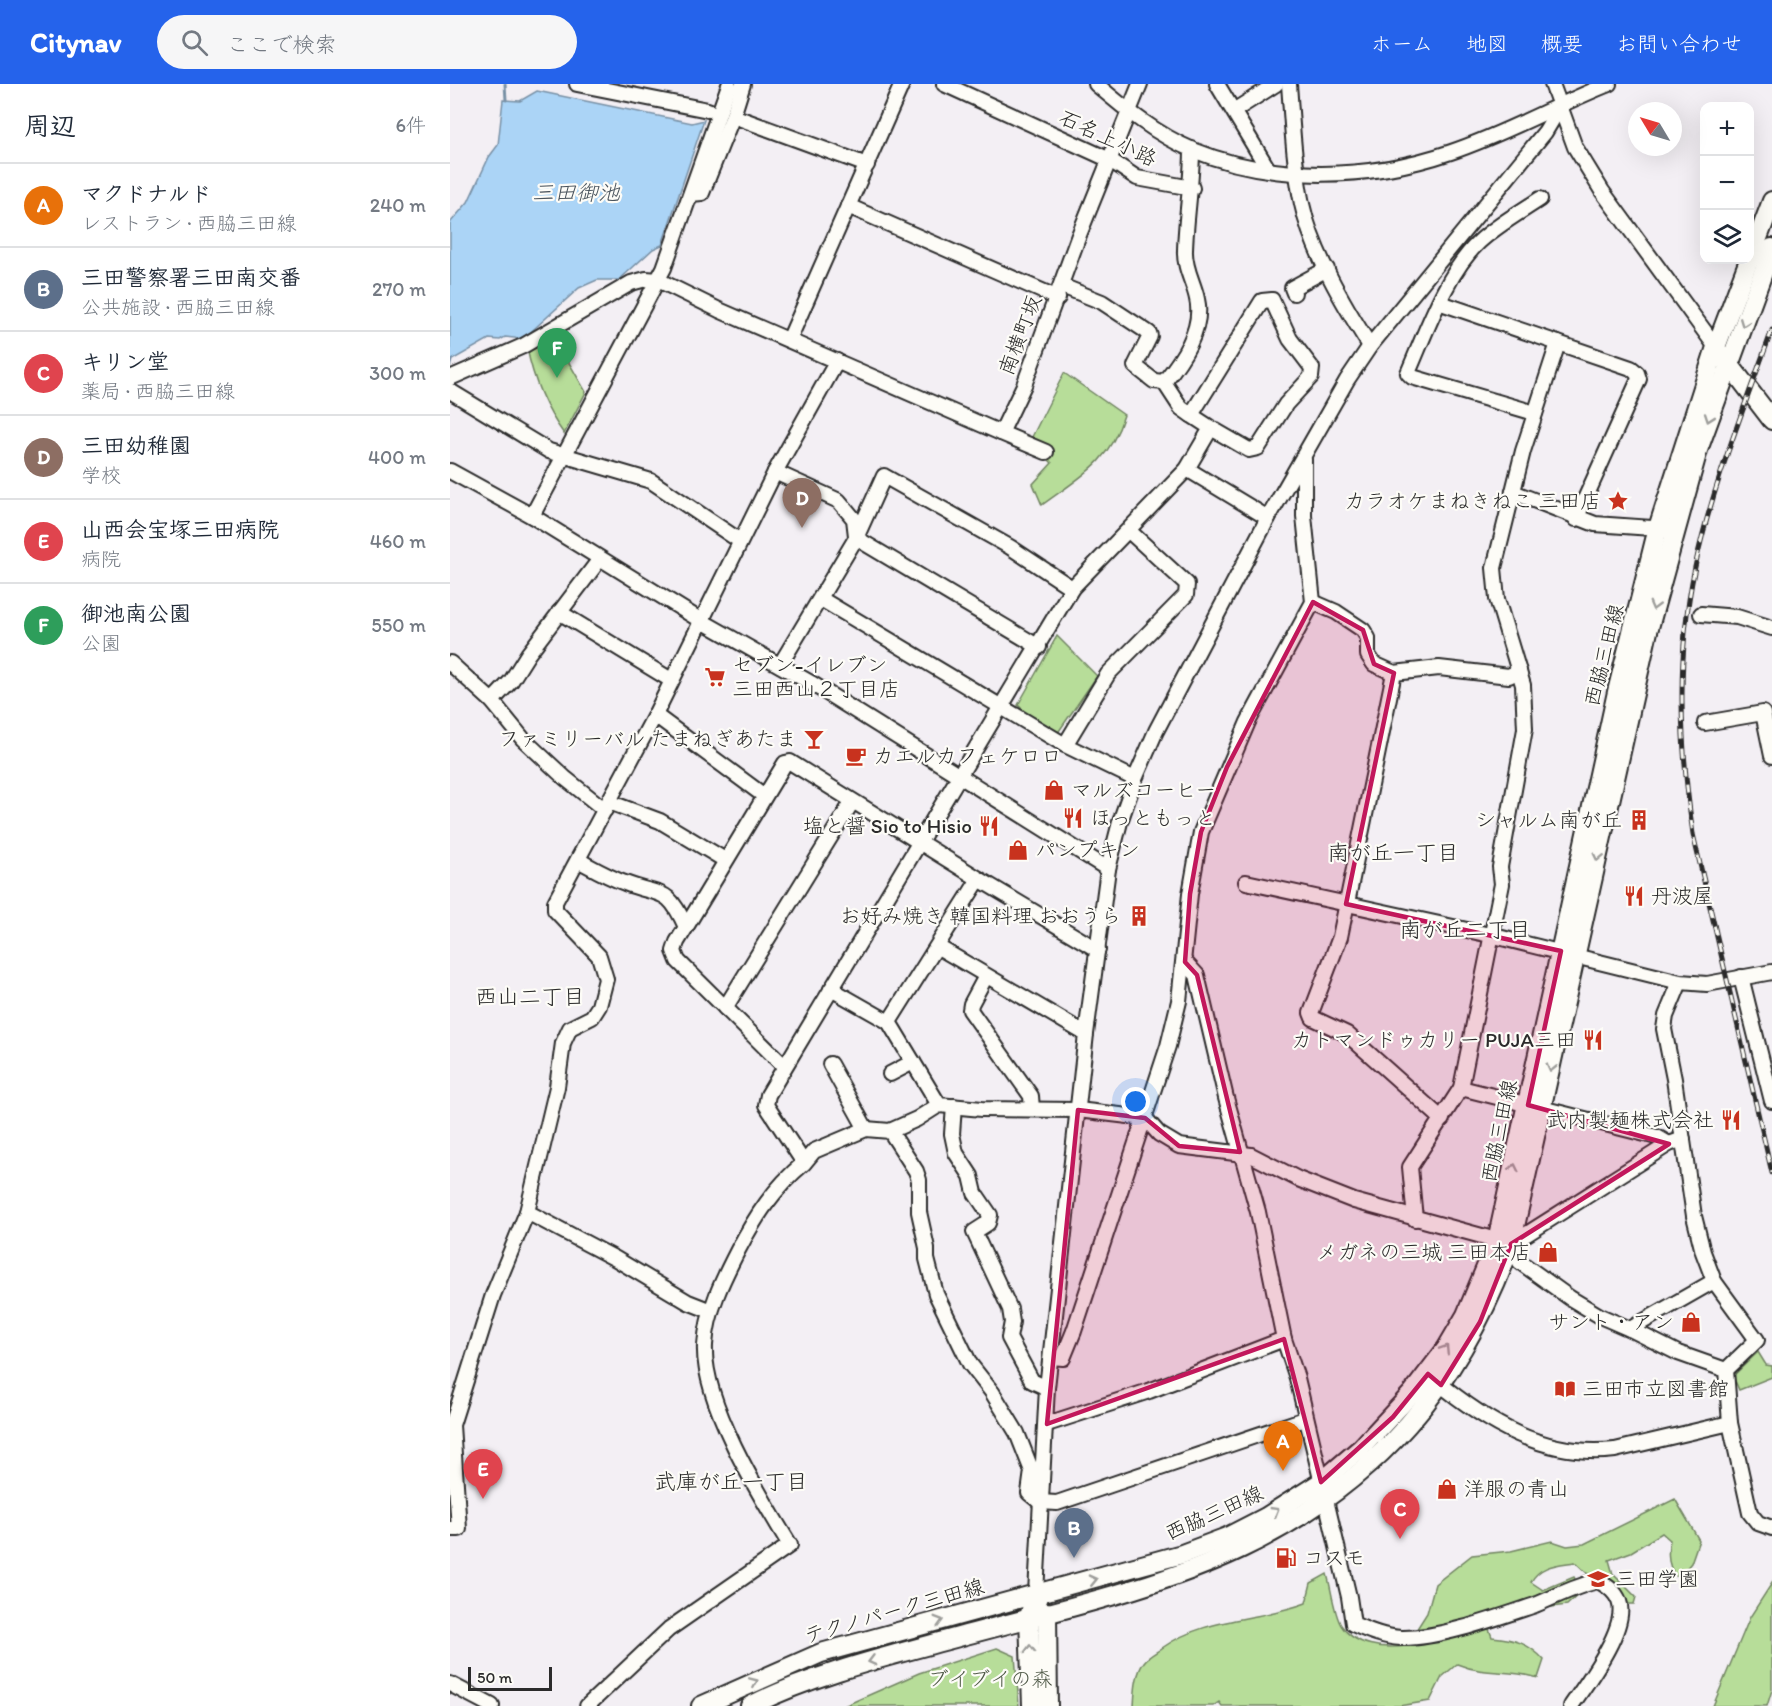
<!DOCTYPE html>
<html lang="ja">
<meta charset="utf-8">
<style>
body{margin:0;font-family:Itim,"Klee One",sans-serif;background:#f6f6f7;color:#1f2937}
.controls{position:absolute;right:18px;top:18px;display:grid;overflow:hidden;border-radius:12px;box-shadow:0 6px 24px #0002}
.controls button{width:54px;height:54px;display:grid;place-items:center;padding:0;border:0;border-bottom:2px solid #e0e1e3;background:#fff;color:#1f2937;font:30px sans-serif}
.compass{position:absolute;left:1178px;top:18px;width:54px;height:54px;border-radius:50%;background:#fff;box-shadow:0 6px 24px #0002;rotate:308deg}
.scale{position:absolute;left:18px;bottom:15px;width:84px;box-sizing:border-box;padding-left:6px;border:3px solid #2b2b2b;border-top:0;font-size:16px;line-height:21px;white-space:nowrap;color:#2b2b2b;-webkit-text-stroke:4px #fdfcf7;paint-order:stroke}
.you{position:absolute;left:686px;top:1018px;width:21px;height:21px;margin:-15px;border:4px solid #fff;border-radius:50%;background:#1a73e8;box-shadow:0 0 0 9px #1a73e833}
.badge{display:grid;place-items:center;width:39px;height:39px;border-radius:50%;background:#2563eb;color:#fff;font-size:20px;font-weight:700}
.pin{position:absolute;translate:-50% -50px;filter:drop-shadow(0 2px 3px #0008)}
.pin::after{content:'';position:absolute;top:32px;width:21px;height:18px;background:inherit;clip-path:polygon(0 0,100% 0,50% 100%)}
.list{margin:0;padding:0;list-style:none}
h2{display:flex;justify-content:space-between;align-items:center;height:78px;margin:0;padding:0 24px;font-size:26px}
h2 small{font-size:20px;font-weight:400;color:#747a83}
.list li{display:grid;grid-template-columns:39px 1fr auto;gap:18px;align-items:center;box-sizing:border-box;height:84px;padding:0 24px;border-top:2px solid #e0e1e3}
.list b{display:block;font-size:22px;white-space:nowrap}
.list p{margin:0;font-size:20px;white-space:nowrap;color:#747a83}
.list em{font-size:20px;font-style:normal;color:#747a83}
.icon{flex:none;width:33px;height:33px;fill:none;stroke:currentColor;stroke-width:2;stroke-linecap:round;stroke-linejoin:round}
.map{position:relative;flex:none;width:1322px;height:1622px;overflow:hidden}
header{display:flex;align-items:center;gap:36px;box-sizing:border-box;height:84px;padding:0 30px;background:#2563eb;color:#fff}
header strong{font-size:28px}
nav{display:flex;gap:33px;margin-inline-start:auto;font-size:21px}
.search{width:420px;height:54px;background:#f6f6f7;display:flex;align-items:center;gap:15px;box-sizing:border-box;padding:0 21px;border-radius:33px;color:#747a83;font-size:22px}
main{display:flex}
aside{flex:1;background:#fff}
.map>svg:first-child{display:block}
.green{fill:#b7dd99;stroke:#718462;stroke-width:1.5}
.water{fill:#abd4f6;stroke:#7890a5;stroke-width:1.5}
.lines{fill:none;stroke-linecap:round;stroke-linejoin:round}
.stream{stroke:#7890a5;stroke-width:3}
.minor-casing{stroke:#2b2b2b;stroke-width:18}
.major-casing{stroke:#2b2b2b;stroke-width:22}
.minor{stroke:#fdfcf7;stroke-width:14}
.major{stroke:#fdfcf7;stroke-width:18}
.rail-casing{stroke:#2b2b2b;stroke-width:5}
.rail{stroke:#fdfcf7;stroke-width:3;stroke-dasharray:9;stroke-linecap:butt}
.oneway{stroke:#9e9e9b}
.marked{fill:#c2185b;fill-opacity:0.2;stroke:#c2185b;stroke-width:4.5;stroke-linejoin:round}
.labels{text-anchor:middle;stroke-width:4.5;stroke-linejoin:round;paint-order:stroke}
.street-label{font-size:21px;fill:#2b2b2b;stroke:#fdfcf7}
.poi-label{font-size:21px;fill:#2b2b2b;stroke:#fdfcf7;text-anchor:start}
.park-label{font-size:21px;fill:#4e5846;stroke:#fdfcf7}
.water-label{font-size:22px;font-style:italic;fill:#4b555e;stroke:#fdfcf7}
.neighbourhood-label{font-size:22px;fill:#2b2b2b;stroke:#fdfcf7}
</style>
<header>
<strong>Citynav</strong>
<div class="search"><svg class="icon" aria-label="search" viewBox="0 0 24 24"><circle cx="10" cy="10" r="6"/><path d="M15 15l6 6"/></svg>ここで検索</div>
<nav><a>ホーム</a><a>地図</a><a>概要</a><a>お問い合わせ</a></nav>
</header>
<main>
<aside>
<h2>周辺<small>6件</small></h2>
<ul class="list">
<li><span class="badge" style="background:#e8710a">A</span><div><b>マクドナルド</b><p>レストラン · 西脇三田線</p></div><em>240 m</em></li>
<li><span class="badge" style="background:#5c6f8a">B</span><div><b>三田警察署三田南交番</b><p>公共施設 · 西脇三田線</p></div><em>270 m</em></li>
<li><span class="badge" style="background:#e0444e">C</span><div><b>キリン堂</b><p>薬局 · 西脇三田線</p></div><em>300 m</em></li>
<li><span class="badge" style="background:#8d6e63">D</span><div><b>三田幼稚園</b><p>学校</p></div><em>400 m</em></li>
<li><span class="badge" style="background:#e0444e">E</span><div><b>山西会宝塚三田病院</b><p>病院</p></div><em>460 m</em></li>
<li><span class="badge" style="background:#2e9e5b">F</span><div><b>御池南公園</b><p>公園</p></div><em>550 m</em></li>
</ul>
</aside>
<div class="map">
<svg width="1322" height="1622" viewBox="0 0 1322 1622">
<rect width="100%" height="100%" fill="#f3eff4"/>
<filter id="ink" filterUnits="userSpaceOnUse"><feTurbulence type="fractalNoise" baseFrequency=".0167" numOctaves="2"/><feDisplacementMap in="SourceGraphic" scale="12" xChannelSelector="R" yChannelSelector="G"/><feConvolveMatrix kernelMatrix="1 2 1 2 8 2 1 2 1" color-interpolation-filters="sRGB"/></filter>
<g filter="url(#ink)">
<!-- green -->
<g class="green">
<path d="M103 251 136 308 114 350C95 324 83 294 77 264Z"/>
<path d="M614 289 674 331C659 380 631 392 592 421L583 400 602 379 580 357Z"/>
<polygon points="607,552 647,592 607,650 571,630 573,626 568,621"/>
<polygon points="1308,1268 1316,1281 1322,1282 1322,1293 1289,1306 1283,1292"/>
<path d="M1225 1415 1249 1456 1241 1479 1228 1494C1217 1484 1217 1470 1220 1456L1212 1449 1181 1468 1159 1476 1163 1490 1186 1513 1184 1520H1177L1172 1510 1148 1491H1139L1125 1478C1107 1481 1090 1481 1081 1498L1093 1506 1124 1493 1131 1508 1117 1521 1086 1525 1039 1545 1042 1553C1064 1555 1079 1559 1094 1576L1088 1594C1060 1585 1036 1592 1007 1580L992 1593 980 1617 949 1622H772L769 1618 763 1622H684C685 1607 685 1591 694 1578 698 1572 707 1568 712 1564 755 1533 808 1537 856 1519L861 1499 877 1490C881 1503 884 1530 891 1541 904 1562 934 1565 956 1562L977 1529 985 1500 1022 1471 1061 1467 1102 1457 1117 1462 1134 1460Z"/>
<polygon points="1322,1499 1322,1606 1317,1622 1263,1622 1300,1533"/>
<polygon points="547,1564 565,1572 569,1622 394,1622 469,1589"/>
</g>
<!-- water -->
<polygon class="water" points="87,7 242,39 254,36 212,161 203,165 169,196 147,196 129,204 73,255 55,253 50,256 39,255 2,276 0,283 0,139 18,118 39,73 48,61 53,16 70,17"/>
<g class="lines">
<!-- stream -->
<polyline class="stream" points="55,0 56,16"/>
<!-- minor casing -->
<g class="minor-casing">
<g id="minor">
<polyline points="127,0 258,26"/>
<polyline points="494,0 660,76 687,94 742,104"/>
<path d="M646 0C675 25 707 51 743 66 824 99 919 96 1001 68 1055 50 1106 21 1159 0"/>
<polyline points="767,0 818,85"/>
<path d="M839 0C842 40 844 81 852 120 862 167 894 221 920 262"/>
<polyline points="1102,0 1125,63 1152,107 1266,263"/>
<polyline points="785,26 826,0"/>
<polyline points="283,32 417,81"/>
<polyline points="241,110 252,109 283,32 293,0"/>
<polyline points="398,122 608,214"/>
<polyline points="612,202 652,218 699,249 700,252 685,282 704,297 714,298"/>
<polyline points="844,209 842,204 877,185"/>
<polyline points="991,219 1181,284 1187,289 1189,295 1126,435"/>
<polyline points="339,256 452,0"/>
<polyline points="0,294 73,262 181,199 196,195 208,196 269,226 551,349 574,301 629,151 690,0"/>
<polyline points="0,307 99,367 201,397 290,457"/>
<path d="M1085 329 962 293 958 289C976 248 996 189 1029 158 1047 141 1069 129 1090 115"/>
<path d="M741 331 731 324 714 298C731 277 754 245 747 215 744 199 734 184 735 166 736 132 742 99 742 65"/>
<polyline points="551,349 596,368"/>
<polyline points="737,385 818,434"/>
<polyline points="0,387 82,432 250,536 361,599 658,785"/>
<polyline points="325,388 389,417 404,435 406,452"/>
<polyline points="1063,408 1145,440 1216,445"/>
<polyline points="82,432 214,184 279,1"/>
<polyline points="406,454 589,563"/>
<polyline points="371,515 615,661 685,695"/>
<polyline points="863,518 886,528 913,546 918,554 918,571 924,580 944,589 989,584 1059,592 1069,587"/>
<polyline points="109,528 221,596"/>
<polyline points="1251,530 1287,533 1322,544"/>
<polyline points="0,579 42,617 73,655 115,694 155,726"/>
<polyline points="330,581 406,454 434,392 560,463 622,504"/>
<polyline points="944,589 890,853 861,929 863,934 897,950 992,1035"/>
<polyline points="42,617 61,597 78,570 150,475"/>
<polyline points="205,631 313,711"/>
<polyline points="1255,639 1313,629 1322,672"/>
<polyline points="615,661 658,590 736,511 737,500 679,447"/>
<polyline points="159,718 210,737 275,776"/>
<path d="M128 776C143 784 158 793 175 799 211 813 217 801 236 843"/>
<polyline points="796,798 1040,851 1230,898 1257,900 1322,888"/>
<polyline points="488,863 636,950"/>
<polyline points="648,866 529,795 439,938 489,1021 532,1025 628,1026 695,1034 709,1050 729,1062 801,1071 848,1095 904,1117 1061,1160 1219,1060 1233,1055"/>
<path d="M735 878 747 891 776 1014 808 1128 834 1255 847 1294 899 1513 903 1540C919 1547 934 1553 951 1554 988 1555 1049 1533 1085 1521 1106 1513 1126 1501 1149 1497 1158 1503 1165 1507 1169 1517 1179 1543 1136 1600 1121 1622"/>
<polyline points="536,892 521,920 520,926 581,1012 582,1025"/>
<polyline points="1291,893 1322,1017"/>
<polyline points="1230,898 1216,932 1214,945 1224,995 1244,1132 1253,1168 1264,1197 1307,1256 1276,1286 1280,1339 1300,1429 1308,1439 1322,1444"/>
<polyline points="381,905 439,938"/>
<polyline points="275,924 402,718"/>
<polyline points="380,980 416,1045"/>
<polyline points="334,982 228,877 224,867 227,858 335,679 340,678 529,795"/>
<polyline points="440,990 463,978"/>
<polyline points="1011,1004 1207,1053 1219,1060"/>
<polyline points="504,1022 502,1050 506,1069 521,1092 525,1109 540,1131 538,1139 524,1148 560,1225 562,1238 559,1254 582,1297 597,1304"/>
<polyline points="440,1047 466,1087 469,1096 469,1128 477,1164 477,1175 486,1210 520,1280 542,1308 567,1349 582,1387 579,1409 590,1418 607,1419 855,1335"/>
<polyline points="354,1079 364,1067 416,1045 440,1047 467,1035 489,1021"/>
<polyline points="77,1128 166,1175 238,1218 261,1227"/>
<polyline points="965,1135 960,1083 1011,1004 1052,800 1050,783 1075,645 1073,601 1047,515 1044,484 1073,367 1108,259"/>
<polyline points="1061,1160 1070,1178 1120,1214 1150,1232 1180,1245 1264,1197"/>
<polyline points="1180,1245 1228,1269 1276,1286"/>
<polyline points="601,1273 613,1274 624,1247 718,962 729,917 740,810 751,748 798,638 863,518 854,432 854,375"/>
<path d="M984 1295C1037 1339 1094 1374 1165 1366L1280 1339"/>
<polyline points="597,1340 699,1307 834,1255"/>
<polyline points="0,1445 9,1445 2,1341 43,1211 77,1128 107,1003 113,959 120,944 142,933 149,922 156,895 149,872 105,826 105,818 205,631 325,388 387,277"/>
<polyline points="590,1516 586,1509 597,1304 636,950 658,785 670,738 685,695 706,647 818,434 897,296 920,262 1095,48 1110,23"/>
<polyline points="0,1600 42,1622"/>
<path d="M137 1622 219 1545 340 1461C310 1412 252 1318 255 1261 257 1227 273 1195 288 1166 306 1132 324 1104 354 1079L316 1021 318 1011 622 504 737 385 761 344 741 331 812 217 822 216 840 255 862 284 861 293 836 320 808 364 799 366 761 344"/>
</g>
</g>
<!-- major casing -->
<g class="major-casing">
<g id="major">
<polyline points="1300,175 1322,117"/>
<polyline points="1272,271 1322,336"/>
<polyline points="597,1528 598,1622"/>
<polyline points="251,1622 371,1569 732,1470 777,1453 816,1433 871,1398 911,1364 963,1308 996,1265 1016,1231 1047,1157 1167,608 1208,444 1266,263 1299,176"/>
<path d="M300 1622C364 1590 435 1573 505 1554 599 1528 704 1506 792 1464 927 1399 1011 1300 1061 1160L1198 547 1248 366 1322 164"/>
<polyline points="582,1622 579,1533 582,1522"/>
</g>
</g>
<!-- minor -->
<use href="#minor" class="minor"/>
<!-- major -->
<use href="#major" class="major"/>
<!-- rail casing -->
<g class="rail-casing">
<path id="rail" d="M1322 246C1294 324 1262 403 1245 483 1226 572 1230 661 1243 750L1322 1089"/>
</g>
<!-- rail -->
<use href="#rail" class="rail"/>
</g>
<!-- one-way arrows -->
<defs><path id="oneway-chevron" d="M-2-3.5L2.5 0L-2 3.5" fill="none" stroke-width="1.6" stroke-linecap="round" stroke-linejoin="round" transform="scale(1.5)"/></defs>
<g class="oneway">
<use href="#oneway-chevron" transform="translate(1294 239) rotate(111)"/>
<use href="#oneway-chevron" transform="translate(1259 334) rotate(109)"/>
<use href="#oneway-chevron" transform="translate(1204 522) rotate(105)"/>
<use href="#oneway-chevron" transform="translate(1148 773) rotate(102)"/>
<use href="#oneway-chevron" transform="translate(1101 984) rotate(103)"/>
<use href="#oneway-chevron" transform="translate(1064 1084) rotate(-78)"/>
<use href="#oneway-chevron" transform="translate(995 1265) rotate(-57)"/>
<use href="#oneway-chevron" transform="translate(825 1427) rotate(-31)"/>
<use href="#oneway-chevron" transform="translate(643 1496) rotate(-13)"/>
<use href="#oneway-chevron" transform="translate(489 1537) rotate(-16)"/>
<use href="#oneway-chevron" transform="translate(580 1565) rotate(-91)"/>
<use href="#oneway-chevron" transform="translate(422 1577) rotate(165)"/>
<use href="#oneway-chevron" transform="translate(304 1598) rotate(-23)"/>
</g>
</g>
<!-- marked area -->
<path class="marked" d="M863 518 913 546 924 580 944 589 896 820 1111 867 1078 1021 1219 1060 1061 1160 1030 1238 991 1301 978 1290 943 1333 871 1398 834 1255 597 1340 628 1026 695 1034 729 1062 790 1068 747 891 735 878 740 810 751 748 777 683Z"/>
<!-- icons -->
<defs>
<g id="sight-bare" transform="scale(1.62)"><path d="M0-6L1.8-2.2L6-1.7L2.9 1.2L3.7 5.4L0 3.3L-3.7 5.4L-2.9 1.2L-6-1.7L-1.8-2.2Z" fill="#c8321e" stroke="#fdfcf7" stroke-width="2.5" paint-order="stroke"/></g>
<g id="supermarket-bare" transform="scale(1.62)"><path d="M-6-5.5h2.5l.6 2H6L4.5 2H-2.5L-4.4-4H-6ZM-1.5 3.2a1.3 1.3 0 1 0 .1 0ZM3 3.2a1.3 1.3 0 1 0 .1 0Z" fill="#c8321e" stroke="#fdfcf7" stroke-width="2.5" paint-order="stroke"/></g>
<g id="bar-bare" transform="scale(1.62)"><path d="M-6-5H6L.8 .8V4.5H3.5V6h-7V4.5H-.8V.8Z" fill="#c8321e" stroke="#fdfcf7" stroke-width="2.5" paint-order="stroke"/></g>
<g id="cafe-bare" transform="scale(1.62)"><path d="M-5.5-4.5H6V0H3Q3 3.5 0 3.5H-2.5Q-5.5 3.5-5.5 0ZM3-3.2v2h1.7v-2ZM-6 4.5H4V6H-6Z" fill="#c8321e" stroke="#fdfcf7" stroke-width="2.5" paint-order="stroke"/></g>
<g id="shop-bare" transform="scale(1.62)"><path d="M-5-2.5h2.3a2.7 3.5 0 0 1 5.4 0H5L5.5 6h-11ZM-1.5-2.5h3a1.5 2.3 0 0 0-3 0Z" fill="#c8321e" stroke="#fdfcf7" stroke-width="2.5" paint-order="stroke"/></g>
<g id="restaurant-bare" transform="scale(1.62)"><path d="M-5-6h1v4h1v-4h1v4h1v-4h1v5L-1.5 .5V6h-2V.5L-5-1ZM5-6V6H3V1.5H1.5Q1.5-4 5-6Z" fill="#c8321e" stroke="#fdfcf7" stroke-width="2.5" paint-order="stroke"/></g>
<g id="building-bare" transform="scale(1.62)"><path d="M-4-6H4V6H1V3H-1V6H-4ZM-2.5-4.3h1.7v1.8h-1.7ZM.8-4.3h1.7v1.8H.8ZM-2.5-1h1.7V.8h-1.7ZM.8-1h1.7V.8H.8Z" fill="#c8321e" stroke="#fdfcf7" stroke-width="2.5" paint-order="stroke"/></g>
<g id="library-bare" transform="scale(1.62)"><path d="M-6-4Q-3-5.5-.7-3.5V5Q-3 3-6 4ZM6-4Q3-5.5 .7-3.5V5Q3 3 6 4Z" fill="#c8321e" stroke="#fdfcf7" stroke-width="2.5" paint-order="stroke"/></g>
<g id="fuel-bare" transform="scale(1.62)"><path d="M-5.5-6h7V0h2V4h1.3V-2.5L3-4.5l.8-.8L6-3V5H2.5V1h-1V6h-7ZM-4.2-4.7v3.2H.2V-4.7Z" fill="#c8321e" stroke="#fdfcf7" stroke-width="2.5" paint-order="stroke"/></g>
<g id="school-bare" transform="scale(1.62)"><path d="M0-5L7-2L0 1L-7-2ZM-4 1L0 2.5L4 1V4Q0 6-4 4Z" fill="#c8321e" stroke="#fdfcf7" stroke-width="2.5" paint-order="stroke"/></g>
</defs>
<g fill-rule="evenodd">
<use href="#sight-bare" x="1168" y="417"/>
<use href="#supermarket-bare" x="265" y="593"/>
<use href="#bar-bare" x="364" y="655"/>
<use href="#cafe-bare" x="406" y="672"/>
<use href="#shop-bare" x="604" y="706"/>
<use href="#restaurant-bare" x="623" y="734"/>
<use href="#building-bare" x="1189" y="736"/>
<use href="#restaurant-bare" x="539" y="742"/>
<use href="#shop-bare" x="568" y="766"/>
<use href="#restaurant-bare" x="1184" y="812"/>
<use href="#building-bare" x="689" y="832"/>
<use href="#restaurant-bare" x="1143" y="956"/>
<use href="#restaurant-bare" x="1281" y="1036"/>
<use href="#shop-bare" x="1098" y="1168"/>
<use href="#shop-bare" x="1241" y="1238"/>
<use href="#library-bare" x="1115" y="1305"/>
<use href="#shop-bare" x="997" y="1405"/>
<use href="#fuel-bare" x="836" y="1474"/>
<use href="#school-bare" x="1148" y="1495"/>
</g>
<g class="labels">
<!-- street labels -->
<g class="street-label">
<text transform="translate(658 54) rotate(25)" y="7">石名上小路</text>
<text transform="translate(570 251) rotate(-69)" y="7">南横町坂</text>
<text transform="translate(1154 571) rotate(-76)" y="7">西脇三田線</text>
<text transform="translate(1049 1047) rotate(-78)" y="7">西脇三田線</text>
<text transform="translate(764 1429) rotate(-24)" y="7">西脇三田線</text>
<text transform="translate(444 1527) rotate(-16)" y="7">テクノパーク三田線</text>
</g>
<!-- poi labels -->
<g class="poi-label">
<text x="1151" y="424" text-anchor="end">カラオケまねきねこ 三田店</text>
<text x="282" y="588">セブン-イレブン<tspan x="282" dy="24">三田西山２丁目店</tspan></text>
<text x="347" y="662" text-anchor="end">ファミリーバル たまねぎあたま</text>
<text x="423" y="679">カエルカフェケロロ</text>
<text x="621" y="713">マルズコーヒー</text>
<text x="640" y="741">ほっともっと</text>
<text x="1172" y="743" text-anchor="end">シャルム南が丘</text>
<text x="522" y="749" text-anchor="end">塩と醤 Sio to Hisio</text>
<text x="585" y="773">パンプキン</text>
<text x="1201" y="819">丹波屋</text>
<text x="672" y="839" text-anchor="end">お好み焼き 韓国料理 おおうら</text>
<text x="1126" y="963" text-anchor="end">カトマンドゥカリー PUJA三田</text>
<text x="1264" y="1043" text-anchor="end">武内製麺株式会社</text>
<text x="1081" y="1175" text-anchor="end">メガネの三城 三田本店</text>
<text x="1224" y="1245" text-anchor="end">サント・アン</text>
<text x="1132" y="1312">三田市立図書館</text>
<text x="1014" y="1412">洋服の青山</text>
<text x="853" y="1481">コスモ</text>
<text x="1165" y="1502">三田学園</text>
</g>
<!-- park labels -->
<g class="park-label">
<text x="540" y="1602">ブイブイの森</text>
</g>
<!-- water labels -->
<g class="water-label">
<text x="126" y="116">三田御池</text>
</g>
<!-- neighbourhood labels -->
<g class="neighbourhood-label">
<text x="943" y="776">南が丘一丁目</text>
<text x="1015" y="853">南が丘二丁目</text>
<text x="80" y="920">西山二丁目</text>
<text x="281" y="1405">武庫が丘一丁目</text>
</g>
</g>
</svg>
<div class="controls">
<button>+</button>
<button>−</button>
<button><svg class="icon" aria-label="layers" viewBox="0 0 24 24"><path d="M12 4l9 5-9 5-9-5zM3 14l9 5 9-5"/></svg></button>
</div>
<svg class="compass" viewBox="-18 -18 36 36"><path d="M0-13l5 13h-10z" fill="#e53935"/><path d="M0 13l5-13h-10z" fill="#747a83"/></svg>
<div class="scale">50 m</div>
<div class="you"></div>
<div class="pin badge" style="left:833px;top:1387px;background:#e8710a">A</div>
<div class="pin badge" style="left:624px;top:1474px;background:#5c6f8a">B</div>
<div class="pin badge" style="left:950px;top:1455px;background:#e0444e">C</div>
<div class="pin badge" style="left:352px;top:444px;background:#8d6e63">D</div>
<div class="pin badge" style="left:33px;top:1415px;background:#e0444e">E</div>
<div class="pin badge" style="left:107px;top:294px;background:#2e9e5b">F</div>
</div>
</main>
